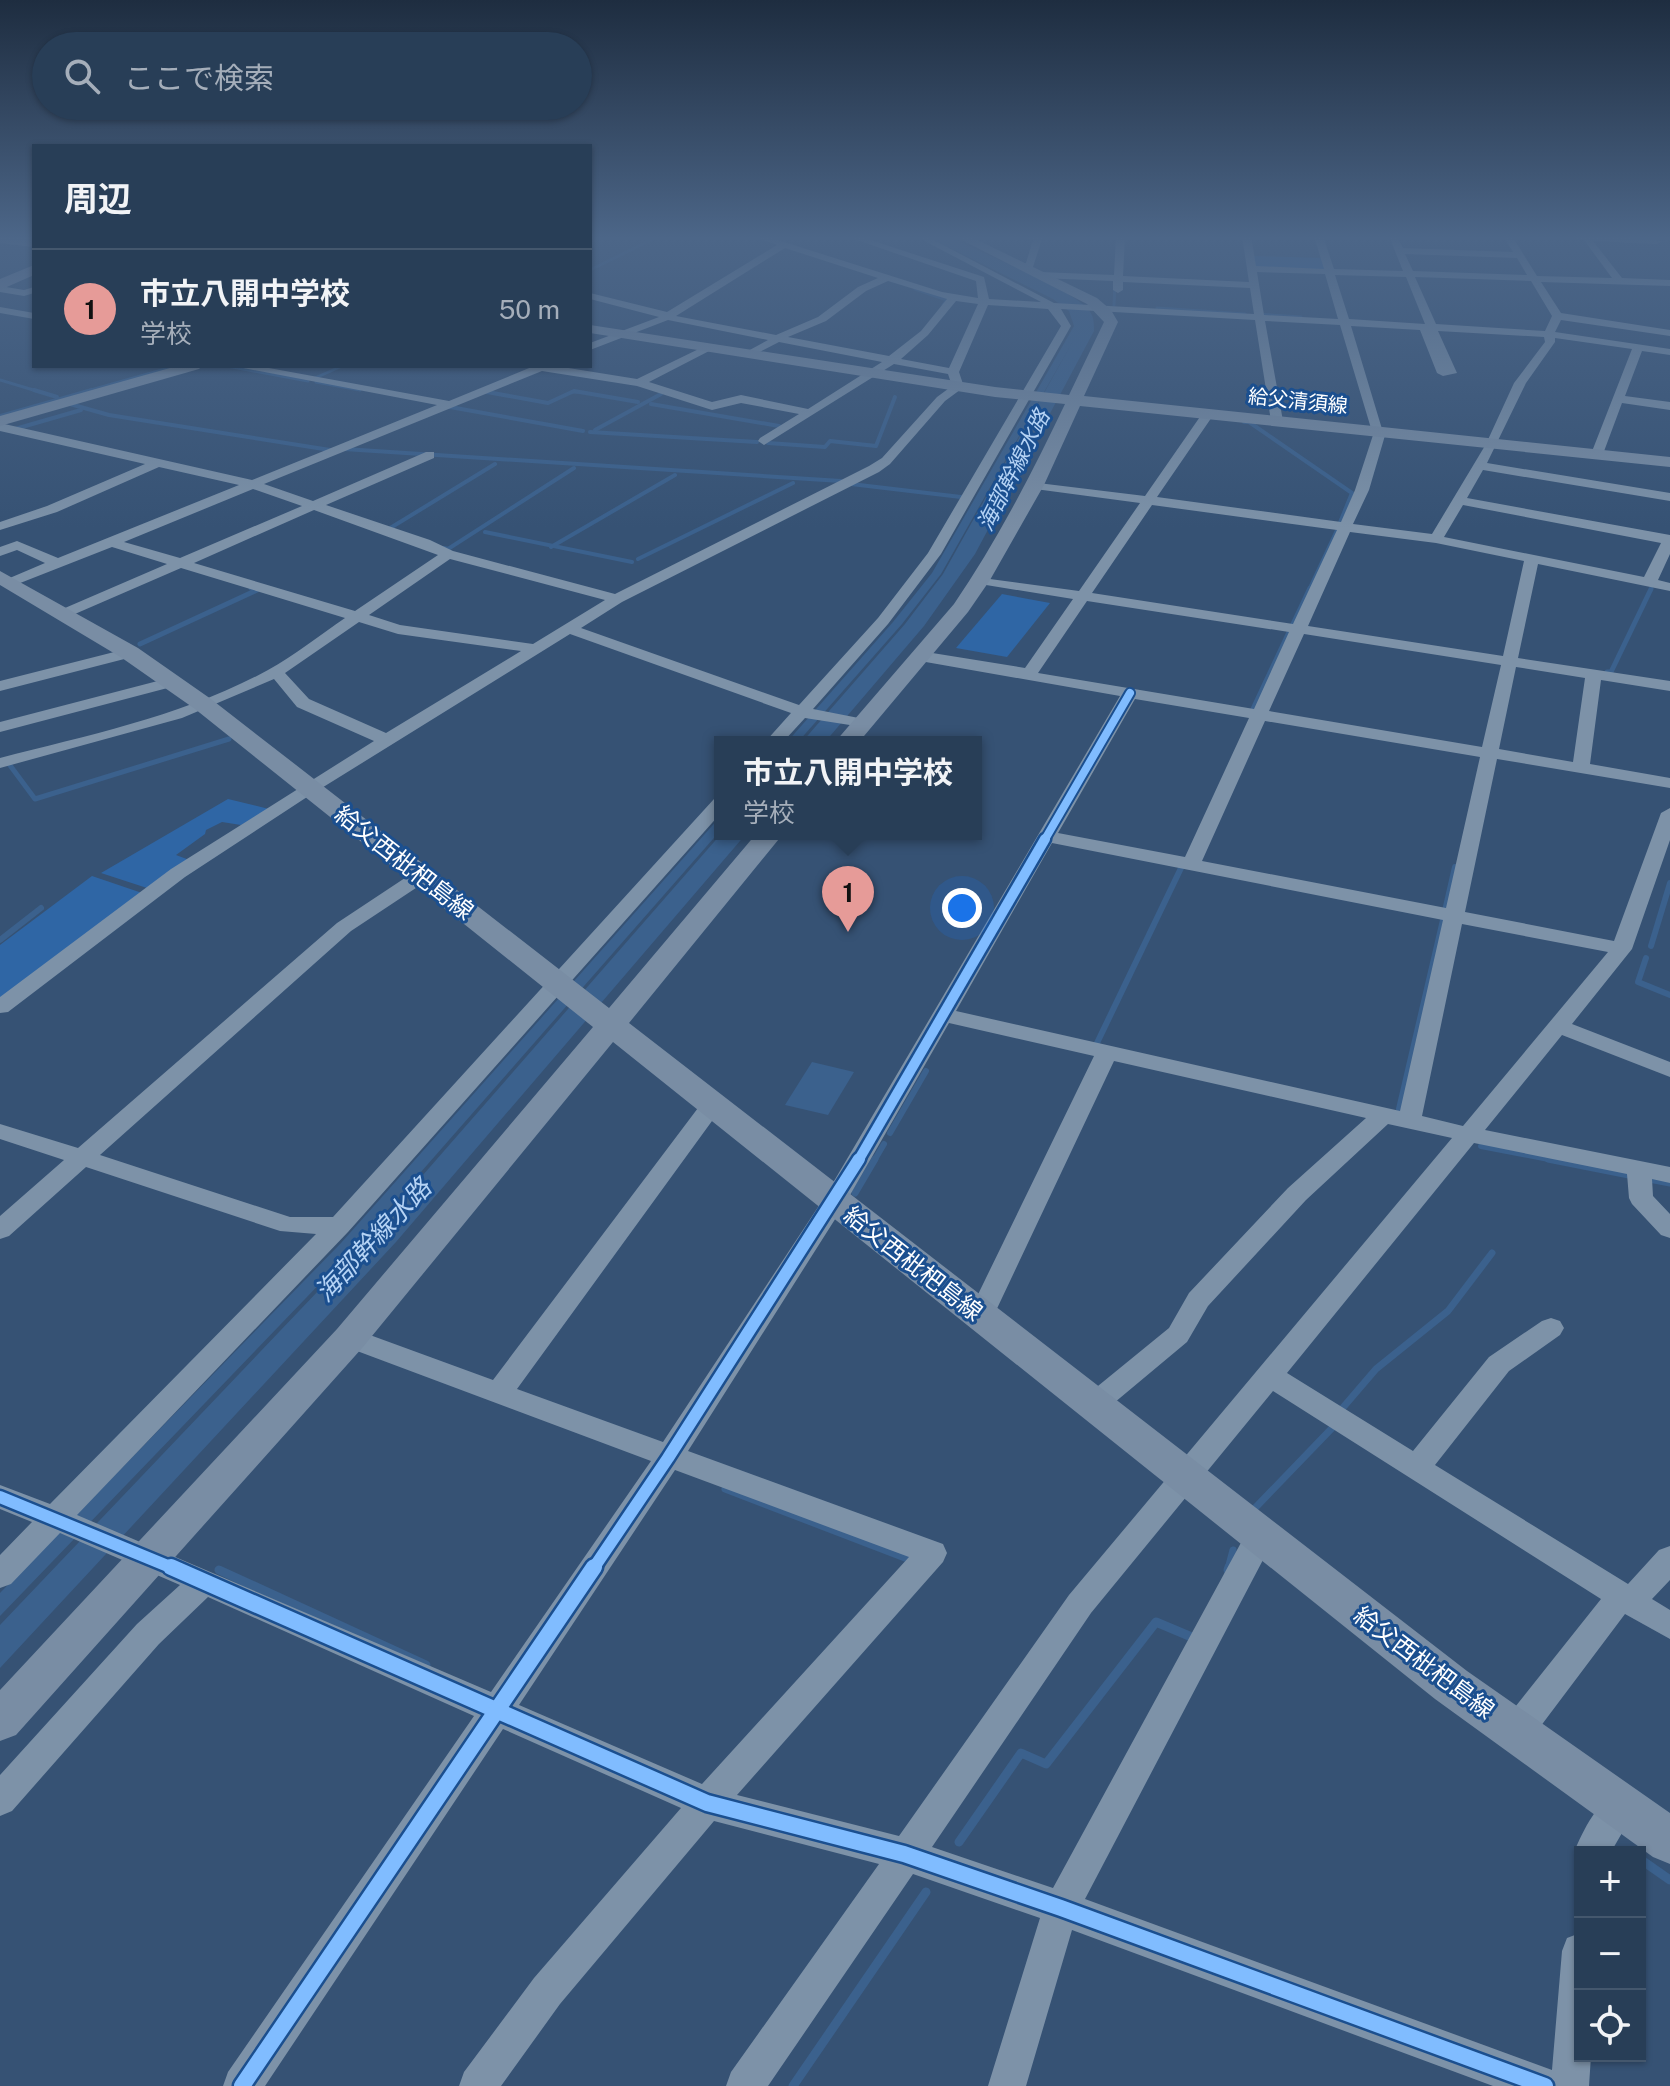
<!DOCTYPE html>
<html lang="ja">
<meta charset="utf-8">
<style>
body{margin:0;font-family:"Public Sans","Noto Sans JP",sans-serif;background:#30455d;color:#f1f3f6}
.controls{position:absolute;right:24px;bottom:24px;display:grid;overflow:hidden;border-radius:0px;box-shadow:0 2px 6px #0004}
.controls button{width:72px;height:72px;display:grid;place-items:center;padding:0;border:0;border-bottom:2px solid #44576d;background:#283e57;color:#f1f3f6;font:40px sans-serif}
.you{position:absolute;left:962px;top:908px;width:28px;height:28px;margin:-20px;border:6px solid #fff;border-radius:50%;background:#1a73e8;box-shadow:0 0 0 12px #1a73e833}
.badge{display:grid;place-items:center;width:52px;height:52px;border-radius:50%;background:#e69b98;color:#111;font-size:26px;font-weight:700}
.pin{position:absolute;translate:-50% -66px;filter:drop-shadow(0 2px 4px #0008)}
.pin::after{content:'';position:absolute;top:42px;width:28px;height:24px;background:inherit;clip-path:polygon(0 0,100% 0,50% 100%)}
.popup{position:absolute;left:714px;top:736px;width:268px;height:104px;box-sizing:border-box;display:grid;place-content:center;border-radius:0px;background:#283e57;filter:drop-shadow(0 2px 6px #0005);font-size:26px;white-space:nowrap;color:#a5aeba}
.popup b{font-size:30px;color:#f1f3f6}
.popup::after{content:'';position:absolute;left:50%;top:100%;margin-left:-16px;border:16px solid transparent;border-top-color:#283e57}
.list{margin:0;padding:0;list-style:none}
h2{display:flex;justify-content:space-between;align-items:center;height:104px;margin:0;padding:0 32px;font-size:34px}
h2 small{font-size:26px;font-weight:400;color:#a5aeba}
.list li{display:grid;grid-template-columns:52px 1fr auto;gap:24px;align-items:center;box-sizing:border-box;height:120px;padding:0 32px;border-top:2px solid #44576d}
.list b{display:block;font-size:30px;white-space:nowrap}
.list p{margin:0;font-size:26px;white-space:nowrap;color:#a5aeba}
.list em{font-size:26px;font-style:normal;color:#a5aeba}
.icon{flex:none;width:44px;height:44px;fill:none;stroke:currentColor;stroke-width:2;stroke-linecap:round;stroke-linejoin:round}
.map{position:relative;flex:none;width:1670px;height:2086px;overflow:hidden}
.search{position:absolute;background:#283e57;box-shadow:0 2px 6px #0004;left:32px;top:32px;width:560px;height:88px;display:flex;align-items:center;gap:20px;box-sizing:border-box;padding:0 28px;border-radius:44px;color:#a5aeba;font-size:30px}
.panel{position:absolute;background:#283e57;box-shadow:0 2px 6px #0004;left:32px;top:144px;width:560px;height:224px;border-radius:0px}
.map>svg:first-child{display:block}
.green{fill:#2f66a5}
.water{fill:#3b618d}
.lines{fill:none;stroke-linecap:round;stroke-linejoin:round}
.stream-far5{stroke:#3b618d;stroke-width:3}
.stream-far4{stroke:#3b618d;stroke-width:4}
.stream-far3{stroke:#3b618d;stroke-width:5}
.stream-far2{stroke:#3b618d;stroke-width:6}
.stream-far1{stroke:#3b618d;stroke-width:7}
.stream{stroke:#3b618d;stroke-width:9}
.street{fill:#7d92a8;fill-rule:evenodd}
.secondary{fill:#798da4;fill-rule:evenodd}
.primary{fill:#7d8ea7;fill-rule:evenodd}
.cycleway-far3-casing{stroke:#1b4f8f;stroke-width:12}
.cycleway-far2-casing{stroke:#1b4f8f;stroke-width:15}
.cycleway-far1-casing{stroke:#1b4f8f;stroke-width:17}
.cycleway-casing{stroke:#1b4f8f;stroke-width:21}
.cycleway-far3{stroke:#80bcff;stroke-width:8}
.cycleway-far2{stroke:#80bcff;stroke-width:10}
.cycleway-far1{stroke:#80bcff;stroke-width:12}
.cycleway{stroke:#80bcff;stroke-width:16}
.labels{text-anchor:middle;stroke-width:6;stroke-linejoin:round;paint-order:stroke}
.far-street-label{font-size:20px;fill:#fff;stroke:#1b4f8f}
.far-water-label{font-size:22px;font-style:italic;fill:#b5d3f5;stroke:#1b4f8f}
.street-label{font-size:24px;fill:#fff;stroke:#1b4f8f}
.water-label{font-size:26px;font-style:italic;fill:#b5d3f5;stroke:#1b4f8f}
</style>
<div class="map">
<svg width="1670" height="2086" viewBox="0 0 1670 2086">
<rect width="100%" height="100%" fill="#365274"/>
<!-- green -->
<g class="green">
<polygon points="1253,256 1323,258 1326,270 1254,267"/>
<polygon points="1002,594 1050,603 1007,657 956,648"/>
<polygon points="228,799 269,809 241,825 222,822 206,830 205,834 176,855 192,861 147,888 101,873"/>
<polygon points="92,876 145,894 0,1003 0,945"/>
</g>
<!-- water -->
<g class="water">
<path d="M926 236H947C979 252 1065 286 1087 308 1094 315 1094 322 1094 331L975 554 924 626 825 742H802L905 624 943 574 1073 341 941 574 902 624 798 742H787L893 622 932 573 1074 326 1069 311 1053 299Z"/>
<polygon points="720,817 720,831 356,1246 0,1616 0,1593 341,1243"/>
<polygon points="721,834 746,834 396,1242 0,1668 0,1625 360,1247"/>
<polygon points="812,1062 854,1072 828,1115 785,1105"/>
</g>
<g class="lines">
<!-- stream-far5 -->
<g class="stream-far5">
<polyline points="751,236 767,241"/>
<polyline points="590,270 659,236"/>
<polyline points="915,289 947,300 943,305"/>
<polyline points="1114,305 1115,282"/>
<polyline points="1157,308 1245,314"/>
<polyline points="1256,314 1301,317"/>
<polyline points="227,366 308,381"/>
<polyline points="315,378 342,366"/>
<polyline points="0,380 40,392"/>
<polyline points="316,382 360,390"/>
<polyline points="84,392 176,366"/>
<polyline points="572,392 580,392"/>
</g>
<!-- stream-far4 -->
<g class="stream-far4">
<polyline points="34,390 57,397"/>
<polyline points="487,392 548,403 574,391 638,402"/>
<polyline points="70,404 109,415 330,450"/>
<polyline points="651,404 779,426"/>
<polyline points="450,407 583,431"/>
<polyline points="0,416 92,390"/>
<polyline points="1244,422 1249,422 1352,493 1339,525"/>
<polyline points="15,429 81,410"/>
<polyline points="595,430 661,394"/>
<polyline points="590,432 757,442"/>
<polyline points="768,443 825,447 830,441 876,446 895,397"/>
<polyline points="344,449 841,481"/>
<polyline points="851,484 961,497"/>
<polyline points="387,530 495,464"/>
<polyline points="485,532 632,562"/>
<polyline points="551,547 675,475"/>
<polyline points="444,548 448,549 574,468"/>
<polyline points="638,559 793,483"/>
<polyline points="251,588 256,590"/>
<polyline points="1309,590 1338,528"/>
</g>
<!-- stream-far3 -->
<g class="stream-far3">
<polyline points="1293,624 1310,588"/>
<polyline points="140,644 257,590 251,588"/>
<polyline points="1607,672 1611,672 1651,589"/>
<polyline points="1252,711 1290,630"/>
<polyline points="9,764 35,799 229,739"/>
</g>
<!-- stream-far2 -->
<g class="stream-far2">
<polyline points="1445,911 1455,867"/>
<polyline points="0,940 41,908"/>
<polyline points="1651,946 1670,883"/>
<polyline points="1646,958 1638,982 1670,995"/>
<polyline points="1097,1043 1182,866"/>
<polyline points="1399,1109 1443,920"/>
<polyline points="890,1133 926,1071"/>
<polyline points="1481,1146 1559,1161"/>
<polyline points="874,1161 884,1144"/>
</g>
<!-- stream-far1 -->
<g class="stream-far1">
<polyline points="1548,1159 1629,1175"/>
<polyline points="1649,1179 1670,1183"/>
<polyline points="855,1193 875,1159"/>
<polyline points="1340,1411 1376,1369 1448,1311 1492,1253"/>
<polyline points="725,1489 910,1560"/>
<polyline points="1256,1507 1335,1425"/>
<polyline points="1228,1569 1233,1550"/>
</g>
<!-- stream -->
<g class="stream">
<polyline points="219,1570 426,1665"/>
<polyline points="1228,1570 1229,1567"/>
<polyline points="959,1842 1021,1753 1046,1764 1156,1622 1194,1638"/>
<polyline points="1640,1859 1670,1880"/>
<polyline points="793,2086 926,1892"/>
</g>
<!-- street -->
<g class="street">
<polygon points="0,236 28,236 31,238 22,245 19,240 1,239"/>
<path d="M753 236H765L942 292 978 298 976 281 851 238 858 236 984 277 989 299 1041 302 915 236H926L1054 303 1254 314 1250 288 1123 282V290L1118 293 1113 290V281L1040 278 1035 275 1040 272 1114 275 1116 236H1125L1123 276 1249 282 1242 236H1251L1256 266 1324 269 1314 236H1323L1334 269 1403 271 1389 236H1397L1403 248 1513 252 1503 236H1512L1537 276 1612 278 1584 240 1554 236H1607L1662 241 1657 244 1593 241 1622 278 1670 280V286L1541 282 1561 313 1670 330V336L1561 320 1555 332 1670 349V355L1642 351 1625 396 1670 402V410L1622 403 1603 454 1593 457 1591 454 1632 349 1555 338V342L1526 383 1487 463 1670 493V501L1483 470 1467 498 1670 535V554L1658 580 1670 583V591L1538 564 1518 658 1670 681V691L1601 680 1590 764 1670 778V788L1497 759 1465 912 1614 941 1661 813 1670 808V840L1632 949 1572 1024 1670 1062V1077L1562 1035 1485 1130 1670 1167V1183L1652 1179 1653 1196 1670 1214V1238L1661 1235 1632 1204 1629 1198 1627 1174 1474 1143 1287 1373 1413 1451 1489 1357 1542 1321 1551 1318 1560 1321 1564 1328 1560 1335 1509 1371 1435 1465 1628 1584 1659 1550 1670 1546V1580L1652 1599 1670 1610V1639L1625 1614 1528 1743 1516 1747 1504 1743 1499 1732 1504 1721 1601 1599 1273 1391 1091 1613 932 1847 1053 1888 1249 1528 1260 1525 1271 1528 1275 1537 1085 1899 1552 2070 1562 1951 1567 1938 1580 1933V2056H1591L1589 2086H1493L1072 1930 1026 2086H988L1040 1918 913 1874 768 2086H726L731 2072 879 1864 714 1821 560 2004 501 2086H459L464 2072 534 1978 681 1808 503 1729 265 2086H223L228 2072 474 1716 208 1597 159 1644 12 1811 0 1816V1775L137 1624 180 1585 60 1533 11 1584 0 1588V1555L32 1522 0 1509V1485L50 1504 316 1234 280 1231 86 1167 9 1236 0 1239V1216L64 1160 0 1139V1124L78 1148 337 923 414 872H428L431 876 428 880 351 931 100 1155 290 1217H333L714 799 720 798V814L348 1232 77 1515 491 1692 651 1461 341 1345 337 1338 341 1331 350 1328 359 1331 493 1380 704 1100H720L723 1105 720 1110 517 1389 663 1442 824 1198 1120 696 920 661 912 656 920 651 1025 668 1073 599 980 584 975 583V577L1079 591 1140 503 1035 489 1028 485 1030 482 1145 496 1204 411 1208 410 1214 414 1157 497 1341 522 1355 490 1373 435 1340 325 1265 321 1283 421 1277 425 1271 421 1255 320 1061 309 1071 326 941 554 888 624 813 709 869 720 871 724 869 728 805 718 783 742H765L791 713 570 634 304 799 185 877 8 1012 0 1013V997L171 869 374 741 297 707 274 679 182 718 0 768V758C90 735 186 715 268 670 295 655 320 635 345 618L181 568 68 617H58V611L167 564 112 547 10 587 5 586V580L45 563 17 550 0 556V547L17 541 58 558 239 485 159 467 57 512 0 530V522L47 506 145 464 0 431V423L252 480 437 405 233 366H258L449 401 534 366H556L637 379 709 344 713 345V349L649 382 712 402 741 395 808 409 882 362 779 342 750 357 746 356V352L768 340 668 320 590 350V343L659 317 590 299V293L667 312 777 245ZM785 248 878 278 858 287 818 317 776 335 676 316ZM1405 254 1517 258 1527 275 1413 271ZM1257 272 1325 274 1338 319 1264 315ZM1335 275 1406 277 1425 324 1349 319ZM1415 277 1531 281 1552 316 1545 331 1436 324ZM888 281 947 299 921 331 889 356 788 337 826 321 866 291ZM956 301 978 304 949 368 901 359 928 335ZM988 305 1048 309 1061 326 928 553 878 618 799 705 581 628 622 602 879 472 890 464 945 401 964 387 959 372ZM1351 326 1420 330 1437 373 1443 376 1457 373 1438 331 1544 337 1545 342 1514 383 1486 444 1432 534 1353 524 1369 490 1386 432 1382 429ZM894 364 948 374 952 386 937 397 882 458 869 466 615 594 453 551 430 540 326 505 434 458V452H426L313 501 264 484 542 371 637 386 712 410 741 403 799 414 760 438 758 441 764 445ZM253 489 302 506 180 558 124 542ZM1152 505 1337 530 1293 624 1092 593ZM1463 505 1661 543 1644 577 1444 537ZM314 510 438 555 355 611 194 563ZM1350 532 1436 543 1524 561 1503 656 1308 626ZM450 559 605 600 533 644 400 625 369 615ZM1087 601 1289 632 1254 709 1038 673ZM359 622 398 634 521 651 386 733 309 699 285 673ZM1304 634 1501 665 1482 747 1269 711ZM1516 667 1585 678 1573 762 1499 749ZM1135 699 1249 718 1185 857 1058 833ZM1265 721 1480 757 1446 908 1202 861ZM1052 843 1443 920 1400 1111 956 1011ZM1462 924 1608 952 1463 1126 1422 1116ZM949 1023 1094 1056 967 1317 971 1324 980 1327 989 1324 993 1317 1114 1061 1366 1118 1288 1188 1189 1293 1169 1328 1082 1399 1078 1406 1082 1413 1092 1417 1102 1413 1187 1342 1208 1306 1306 1200 1388 1124 1452 1138 1069 1595 899 1836 737 1795 943 1562 947 1553 943 1544 688 1451 846 1202ZM675 1470 909 1557 702 1784 519 1705Z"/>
<polygon points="1010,236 1043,236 1033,267 1023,270 1018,267 1026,263 1033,240"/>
<polygon points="0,286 24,290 34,287 34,293 24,296 0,292"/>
<polygon points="0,307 34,313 34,319 0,313"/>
<polygon points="130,648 136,650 136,656 0,691 0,681"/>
<polygon points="173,677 179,679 179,685 0,732 0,722"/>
<path d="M1620 1791 1632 1796 1637 1807 1611 1852H1580L1579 1864 1574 1852C1583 1831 1598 1799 1620 1791Z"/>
</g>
<!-- secondary -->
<g class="secondary">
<path d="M954 236H969L1097 298 1111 310 1118 322 1084 396 1670 457V467L1080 406 1044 485 990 580 968 612 859 742H835L954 604C997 541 1032 473 1065 404L995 397 590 333V325L995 387 1069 395 1104 322 1087 304Z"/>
<polygon points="177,366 202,366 199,369 0,426 0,416"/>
<polygon points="0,571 138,648 211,699 609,1008 756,834 783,834 629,1023 1467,1671 1670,1813 1670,1864 1653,1857 1435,1699 613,1042 363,1347 16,1735 0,1741 0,1690 337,1329 593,1027 195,709 122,658 0,585"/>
</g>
<!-- primary -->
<g class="primary">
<polygon points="0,236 34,239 34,247 0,243"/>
<polygon points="34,265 34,275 0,290 0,279"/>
</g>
<!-- cycleway-far3 casing -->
<g class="cycleway-far3-casing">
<polyline id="cycleway-far3" points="1044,841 1130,693"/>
</g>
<!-- cycleway-far2 casing -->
<g class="cycleway-far2-casing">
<polyline id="cycleway-far2" points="858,1161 1045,839"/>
</g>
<!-- cycleway-far1 casing -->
<g class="cycleway-far1-casing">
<g id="cycleway-far1">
<polyline points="0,1497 175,1569"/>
<polyline points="593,1569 668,1458 859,1159"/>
</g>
</g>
<!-- cycleway casing -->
<g class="cycleway-casing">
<g id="cycleway">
<polyline points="171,1567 707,1803 904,1854 1061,1908 1545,2086"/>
<polyline points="242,2086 594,1567"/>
</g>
</g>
<!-- cycleway-far3 -->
<use href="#cycleway-far3" class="cycleway-far3"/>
<!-- cycleway-far2 -->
<use href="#cycleway-far2" class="cycleway-far2"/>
<!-- cycleway-far1 -->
<use href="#cycleway-far1" class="cycleway-far1"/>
<!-- cycleway -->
<use href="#cycleway" class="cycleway"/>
</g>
<!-- sky -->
<linearGradient id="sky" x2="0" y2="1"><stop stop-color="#1e2d40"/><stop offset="0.45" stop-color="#4c6688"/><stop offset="1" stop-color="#4c6688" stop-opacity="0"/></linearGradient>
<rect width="1670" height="528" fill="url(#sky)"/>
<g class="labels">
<!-- far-street labels -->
<g class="far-street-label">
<text transform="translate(1298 401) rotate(6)" y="7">給父清須線</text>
</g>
<!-- far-water labels -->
<g class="far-water-label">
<text transform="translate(1013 470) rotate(-63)" y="8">海部幹線水路</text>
</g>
<!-- street labels -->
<g class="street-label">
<text transform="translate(404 863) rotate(38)" y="8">給父西枇杷島線</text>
<text transform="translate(913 1264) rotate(38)" y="8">給父西枇杷島線</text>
<text transform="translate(1424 1663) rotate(37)" y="8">給父西枇杷島線</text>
</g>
<!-- water labels -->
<g class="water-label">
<text transform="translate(373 1240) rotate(-47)" y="9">海部幹線水路</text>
</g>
</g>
</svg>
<div class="controls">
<button>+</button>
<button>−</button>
<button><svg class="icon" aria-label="locate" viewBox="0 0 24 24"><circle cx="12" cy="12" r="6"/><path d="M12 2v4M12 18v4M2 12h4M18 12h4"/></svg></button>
</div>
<div class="you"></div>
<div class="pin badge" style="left:848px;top:932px">1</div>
<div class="popup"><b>市立八開中学校</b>学校</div>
<div class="search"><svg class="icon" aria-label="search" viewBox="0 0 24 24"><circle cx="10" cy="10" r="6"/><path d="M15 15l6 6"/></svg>ここで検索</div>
<section class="panel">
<h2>周辺<small></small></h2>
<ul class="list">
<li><span class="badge">1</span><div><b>市立八開中学校</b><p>学校</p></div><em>50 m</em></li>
</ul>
</section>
</div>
